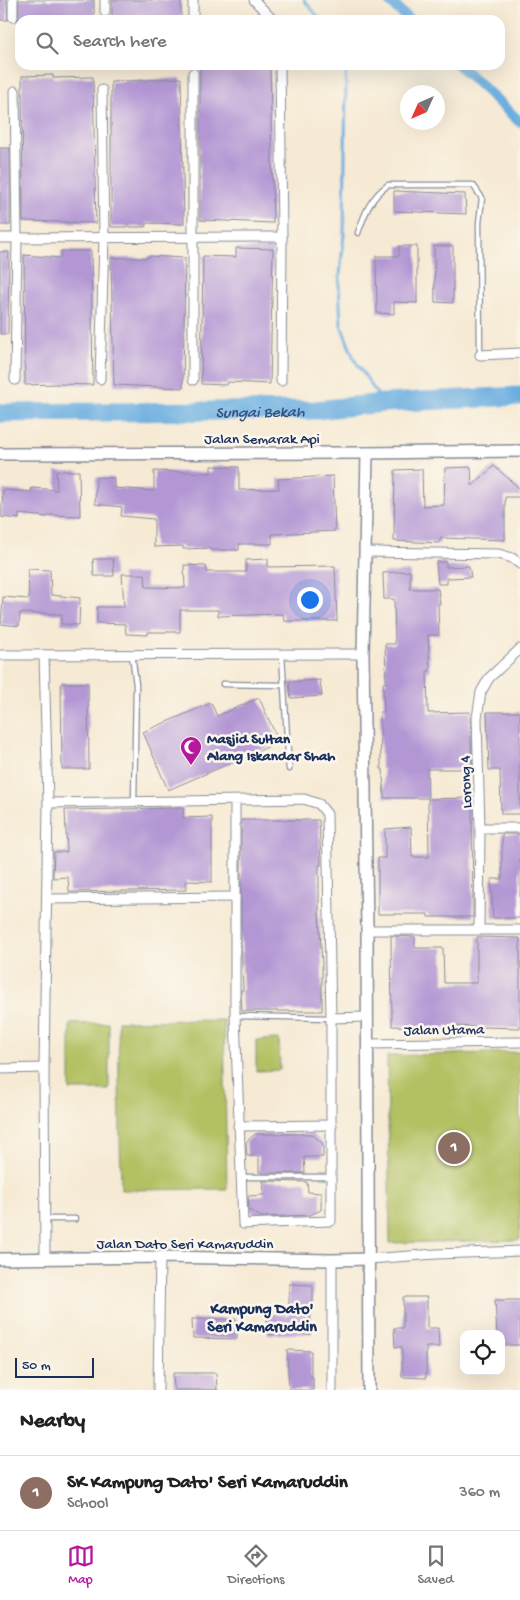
<!DOCTYPE html>
<style>
body{margin:0;font-family:"Gochi Hand",sans-serif;background:#f6f6f6;color:#202124}
.controls{position:absolute;right:15px;bottom:15px;display:grid;overflow:hidden;border-radius:10px;box-shadow:0 5px 20px #0002}
.controls button{width:45px;height:45px;display:grid;place-items:center;padding:0;border:0;border-bottom:1px solid #e0e0e0;background:#fff;color:#202124;font:25px sans-serif}
.compass{position:absolute;left:400px;top:85px;width:45px;height:45px;border-radius:50%;background:#fff;box-shadow:0 5px 20px #0002;rotate:225deg}
.scale{position:absolute;left:15px;bottom:12px;width:79px;box-sizing:border-box;padding-left:5px;border:2px solid #1b2f5e;border-top:0;font-size:14px;line-height:18px;white-space:nowrap;color:#1b2f5e;-webkit-text-stroke:4px #fbf7ec;paint-order:stroke}
.you{position:absolute;left:309px;top:599px;width:18px;height:18px;margin:-12px;border:4px solid #fff;border-radius:50%;background:#1a73e8;box-shadow:0 0 0 8px #1a73e833}
.badge{display:grid;place-items:center;width:32px;height:32px;border-radius:50%;background:#b5179e;color:#fff;font-size:16px;font-weight:700}
.pin{position:absolute;translate:-50% -50%;border:2px solid #fff;box-shadow:0 1px 5px #0006}
.list{margin:0;padding:0;list-style:none}
h2{display:flex;justify-content:space-between;align-items:center;height:65px;margin:0;padding:0 20px;font-size:21px}
h2 small{font-size:16px;font-weight:400;color:#757577}
.list li{display:grid;grid-template-columns:32px 1fr auto;gap:15px;align-items:center;box-sizing:border-box;height:75px;padding:0 20px;border-top:1px solid #e0e0e0}
.list b{display:block;font-size:19px;white-space:nowrap}
.list p{margin:0;font-size:16px;white-space:nowrap;color:#757577}
.list em{font-size:16px;font-style:normal;color:#757577}
.icon{flex:none;width:28px;height:28px;fill:none;stroke:currentColor;stroke-width:2;stroke-linecap:round;stroke-linejoin:round}
.map{position:relative;flex:none;width:520px;height:1390px;overflow:hidden}
.search{position:absolute;background:#fff;box-shadow:0 5px 20px #0002;left:15px;right:15px;top:15px;height:55px;display:flex;align-items:center;gap:12px;box-sizing:border-box;padding:0 18px;border-radius:15px;color:#757577;font-size:19px}
.sheet{height:140px;background:#fff}
nav{display:flex;justify-content:space-around;align-items:center;box-sizing:border-box;height:70px;border-top:1px solid #e0e0e0;background:#fff;font-size:14px;color:#757577}
nav a{display:grid;justify-items:center;gap:2px}
nav .on{color:#b5179e}
.map>svg:first-child{display:block}
.green{fill:#b3c164;stroke:#677861}
.lines{fill:none;stroke-linecap:round;stroke-linejoin:round}
.stream{stroke:#6aaee0;stroke-width:3}
.canal{stroke:#6aaee0;stroke-width:11}
.river{stroke:#6aaee0;stroke-width:19}
.building{fill:#b397d4}
.service-casing{stroke:#888c99;stroke-width:7}
.minor-casing{stroke:#888c99;stroke-width:11}
.tertiary-casing{stroke:#888c99;stroke-width:14}
.service{stroke:#fff;stroke-width:4.5}
.minor{stroke:#fff;stroke-width:9}
.tertiary{stroke:#fff;stroke-width:11}
.labels{text-anchor:middle;stroke-width:5;stroke-linejoin:round;paint-order:stroke}
.street-label{font-size:15px;fill:#1b2f5e;stroke:#fbf7ec}
.poi-label{font-size:15px;font-weight:bold;fill:#1b2f5e;stroke:#fbf7ec;text-anchor:start}
.water-label{font-size:16px;font-style:italic;fill:#335585;stroke:#fbf7ec}
.neighbourhood-label{font-size:16px;font-weight:bold;fill:#1b2f5e;stroke:#fbf7ec}
</style>
<div class="map">
<svg width="520" height="1390" viewBox="0 0 520 1390">
<rect width="100%" height="100%" fill="#fbf7ec"/>
<filter id="ink" filterUnits="userSpaceOnUse"><feTurbulence type="fractalNoise" baseFrequency=".02" numOctaves="2"/><feDisplacementMap in="SourceGraphic" scale="10" xChannelSelector="R" yChannelSelector="G"/><feConvolveMatrix kernelMatrix="1 2 1 2 8 2 1 2 1" color-interpolation-filters="sRGB"/></filter>
<filter id="wash" filterUnits="userSpaceOnUse"><feTurbulence type="fractalNoise" baseFrequency=".0096" numOctaves="4" result="noise"/><feDisplacementMap in="SourceGraphic" scale="20" xChannelSelector="R" yChannelSelector="G"/><feGaussianBlur stdDeviation="1.12" result="paint"/><feColorMatrix in="noise" values="0 0 0 0 0 0 0 0 0 0 0 0 0 0 0 0 0 1.4 0 .05"/><feComposite in="paint" operator="in"/></filter>
<g filter="url(#wash)">
<rect width="100%" height="100%" fill="#f6ead4"/>
<!-- green -->
<g class="green">
<polygon points="224,1020 227,1189 121,1190 118,1021"/>
<polygon points="109,1023 109,1090 70,1090 70,1024"/>
<polygon points="279,1039 280,1070 256,1071 256,1040"/>
<polygon points="520,1052 520,1240 390,1243 387,1056"/>
</g>
<g class="lines">
<!-- stream -->
<g class="stream">
<polyline points="304,0 321,20"/>
<polyline points="344,65 346,76 344,234 339,286 341,325 354,359 383,403"/>
</g>
<!-- canal -->
<g class="canal">
<polyline points="388,0 410,20"/>
<polyline points="459,65 520,122"/>
</g>
<!-- river -->
<path class="river" id="s1" d="M0 413 316 410 383 403 520 396"/>
</g>
<g id="blocks">
<!-- building -->
<g class="building">
<polygon points="0,0 7,0 8,20 0,20"/>
<polygon points="19,0 94,0 94,19 56,18 56,20 18,20"/>
<rect x="112" y="0" width="69" height="20"/>
<polygon points="200,65 270,65 273,223 200,220"/>
<polygon points="53,75 53,78 93,77 96,223 23,221 22,76"/>
<polygon points="181,78 184,224 146,223 146,227 111,227 111,82"/>
<rect x="0" y="148" width="10" height="77"/>
<polygon points="394,191 465,194 466,214 394,211"/>
<polygon points="399,246 417,246 417,303 394,302 394,314 377,313 376,256 399,256"/>
<polygon points="434,246 453,246 453,303 435,302"/>
<polygon points="236,248 273,249 270,384 228,382 227,385 201,384 203,256 236,257"/>
<polygon points="61,251 91,251 93,385 57,384 25,385 24,255 61,258"/>
<polygon points="0,252 9,252 8,334 0,334"/>
<polygon points="148,256 185,258 183,388 114,385 111,258 148,258"/>
<polygon points="211,466 239,467 239,490 279,489 278,479 333,476 335,531 272,534 272,544 239,544 239,550 210,550 210,548 183,549 183,546 154,547 154,519 121,516 122,507 95,504 96,477 114,478 114,488 154,491 154,471 211,473"/>
<polygon points="494,466 519,488 520,497 505,497 505,540 440,538 440,543 394,541 395,470 422,469 423,506 444,505 445,468 471,467 472,486"/>
<polygon points="56,471 79,471 80,516 48,515 48,517 19,514 19,519 1,517 3,490 31,492 32,488 57,490"/>
<polygon points="93,559 113,559 114,576 94,576"/>
<polygon points="268,559 268,567 335,566 337,621 284,621 283,614 218,616 218,610 180,610 180,632 148,632 148,635 126,634 125,624 97,623 97,607 124,607 122,574 145,574 146,587 185,588 184,565 206,566 207,572 246,572 246,560"/>
<polygon points="436,562 446,562 446,567 469,566 471,577 447,578 447,584 438,584"/>
<polygon points="28,569 50,570 51,595 80,598 79,625 61,624 62,614 20,613 19,626 1,624 3,597 29,599"/>
<polygon points="410,571 410,589 438,589 440,604 438,604 439,635 428,635 430,671 427,671 428,713 470,712 472,769 427,769 428,798 384,798 383,769 381,769 380,712 384,712 383,683 386,683 385,644 395,644 394,599 384,599 383,573"/>
<polygon points="320,680 322,696 291,698 289,682"/>
<polygon points="61,683 88,683 89,769 62,769"/>
<polygon points="259,698 279,742 168,790 143,732 211,703 217,716"/>
<polygon points="487,712 520,712 520,814 501,814 500,770 489,770"/>
<polygon points="472,798 473,917 428,917 428,914 378,914 378,858 385,858 385,829 411,827 412,857 429,857 428,799"/>
<polygon points="183,808 183,818 212,817 212,882 186,881 186,890 69,892 68,877 53,878 54,852 67,852 65,810"/>
<polygon points="241,820 319,820 321,865 319,865 319,915 322,963 322,1011 242,1011 241,990 243,990 241,941"/>
<polygon points="502,834 520,834 520,918 493,918 491,879 502,879"/>
<polygon points="391,936 415,937 415,948 443,948 444,983 477,983 477,937 520,938 520,1028 446,1026 446,1028 392,1026"/>
<polygon points="255,1134 312,1134 323,1144 323,1157 304,1157 305,1173 262,1173 259,1172 259,1156 247,1156 246,1142"/>
<polygon points="263,1181 307,1182 308,1192 321,1193 321,1210 310,1215 261,1217 249,1210 248,1196 264,1195"/>
<polygon points="289,1284 313,1285 313,1303 310,1303 311,1334 268,1334 267,1315 289,1315"/>
<polygon points="403,1297 427,1297 427,1328 438,1328 439,1347 426,1347 426,1378 402,1377 402,1347 395,1347 394,1328 403,1328"/>
<polygon points="495,1300 520,1300 520,1345 501,1345 501,1334 497,1334"/>
<polygon points="192,1319 236,1319 237,1339 193,1338"/>
<polygon points="287,1350 311,1351 311,1377 313,1377 313,1390 289,1390"/>
<polygon points="173,1373 216,1373 217,1390 174,1390"/>
</g>
</g>
</g>
<g filter="url(#ink)">
<use href="#blocks" fill-opacity="0" stroke="#888c99" stroke-width="1"/>
<g class="lines">
<!-- service casing -->
<g class="service-casing">
<g id="service">
<path d="M358 233C365 213 370 198 388 185H473L482 198 479 223 480 355"/>
<polyline points="132,654 136,685 134,803"/>
<polyline points="282,655 289,769"/>
<polyline points="223,684 284,685"/>
<polyline points="235,1016 331,1018"/>
<polyline points="242,1177 332,1177"/>
<polyline points="45,1219 75,1219"/>
</g>
</g>
<!-- minor casing -->
<g class="minor-casing">
<g id="minor">
<polyline points="105,0 105,12"/>
<polyline points="254,0 273,20"/>
<polyline points="13,17 13,0"/>
<polyline points="193,20 193,0"/>
<polyline points="280,65 282,237 281,381"/>
<polyline points="193,73 193,380"/>
<polyline points="15,91 17,238 15,380"/>
<polyline points="0,238 282,237"/>
<polyline points="480,355 520,353"/>
<polyline points="100,379 104,238 102,90"/>
<polyline points="366,552 499,554 512,558 520,564"/>
<polyline points="0,655 363,654"/>
<polyline points="44,655 48,803 44,1068 45,1259"/>
<polyline points="48,803 304,799 319,804 327,814 331,1018 331,1221 243,1224 235,1016 235,801"/>
<polyline points="480,828 520,828"/>
<polyline points="47,899 235,897"/>
<polyline points="367,930 520,930"/>
<polyline points="479,930 480,828 477,718 481,692 489,678 520,649"/>
<polyline points="331,1018 367,1017"/>
<polyline points="367,1044 520,1042"/>
<polyline points="0,1069 44,1068"/>
<polyline points="238,1126 332,1125"/>
<polyline points="369,1259 436,1254 520,1251"/>
<polyline points="158,1390 160,1257"/>
<polyline points="332,1390 332,1260"/>
</g>
</g>
<!-- tertiary casing -->
<g class="tertiary-casing">
<g id="tertiary">
<polyline points="367,453 363,654 367,930 369,1390"/>
<polyline points="0,454 367,453 520,451"/>
<polyline points="0,1259 160,1257 332,1260 369,1259"/>
</g>
</g>
<!-- service -->
<use href="#service" class="service"/>
<!-- minor -->
<use href="#minor" class="minor"/>
<!-- tertiary -->
<use href="#tertiary" class="tertiary"/>
</g>
</g>
<!-- icons -->
<defs>
<g id="mosque-pin" transform="scale(1.125)"><path d="M0 17L-7.5 6A9.5 9.5 0 1 1 7.5 6Z" fill="#b5179e" stroke="#fbf7ec"/><path d="M3.5-4.9A6 6 0 1 0 3.5 4.9A5 5 0 1 1 3.5-4.9Z" fill="#fff"/></g>
</defs>
<g fill-rule="evenodd">
<use href="#mosque-pin" x="191" y="747"/>
</g>
<g class="labels">
<!-- street labels -->
<g class="street-label">
<text x="262" y="443">Jalan Semarak Api</text>
<text transform="translate(465 782) rotate(-92)" y="5">Lorong 4</text>
<text transform="translate(444 1029) rotate(-1)" y="5">Jalan Utama</text>
<text x="185" y="1248">Jalan Dato Seri Kamaruddin</text>
</g>
<!-- poi labels -->
<g class="poi-label">
<text x="207" y="743">Masjid Sultan<tspan x="207" dy="17">Alang Iskandar Shah</tspan></text>
</g>
<!-- water labels -->
<g class="water-label">
<text dy="6" stroke="none"><textPath href="#s1" startOffset="260">Sungai Bekah</textPath></text>
</g>
<!-- neighbourhood labels -->
<g class="neighbourhood-label">
<text x="262" y="1313">Kampung Dato'<tspan x="262" dy="18">Seri Kamaruddin</tspan></text>
</g>
</g>
</svg>
<div class="controls">
<button><svg class="icon" aria-label="locate" viewBox="0 0 24 24"><circle cx="12" cy="12" r="6"/><path d="M12 2v4M12 18v4M2 12h4M18 12h4"/></svg></button>
</div>
<svg class="compass" viewBox="-18 -18 36 36"><path d="M0-13l5 13h-10z" fill="#e53935"/><path d="M0 13l5-13h-10z" fill="#757577"/></svg>
<div class="scale">50 m</div>
<div class="you"></div>
<div class="pin badge" style="left:454px;top:1148px;background:#8d6e63">1</div>
<div class="search"><svg class="icon" aria-label="search" viewBox="0 0 24 24"><circle cx="10" cy="10" r="6"/><path d="M15 15l6 6"/></svg>Search here</div>
</div>
<section class="sheet">
<h2>Nearby<small></small></h2>
<ul class="list">
<li><span class="badge" style="background:#8d6e63">1</span><div><b>SK Kampung Dato' Seri Kamaruddin</b><p>School</p></div><em>360 m</em></li>
</ul>
</section>
<nav>
<a class="on"><svg class="icon" aria-label="map" viewBox="0 0 24 24"><path d="M3 6l6-2 6 2 6-2v14l-6 2-6-2-6 2zM9 4v14M15 6v14"/></svg>Map</a>
<a><svg class="icon" aria-label="directions" viewBox="0 0 24 24"><path d="M12 3l9 9-9 9-9-9zM9 14v-3h6M13 9l2 2-2 2"/></svg>Directions</a>
<a><svg class="icon" aria-label="saved" viewBox="0 0 24 24"><path d="M7 4h10v16l-5-4-5 4z"/></svg>Saved</a>
</nav>
